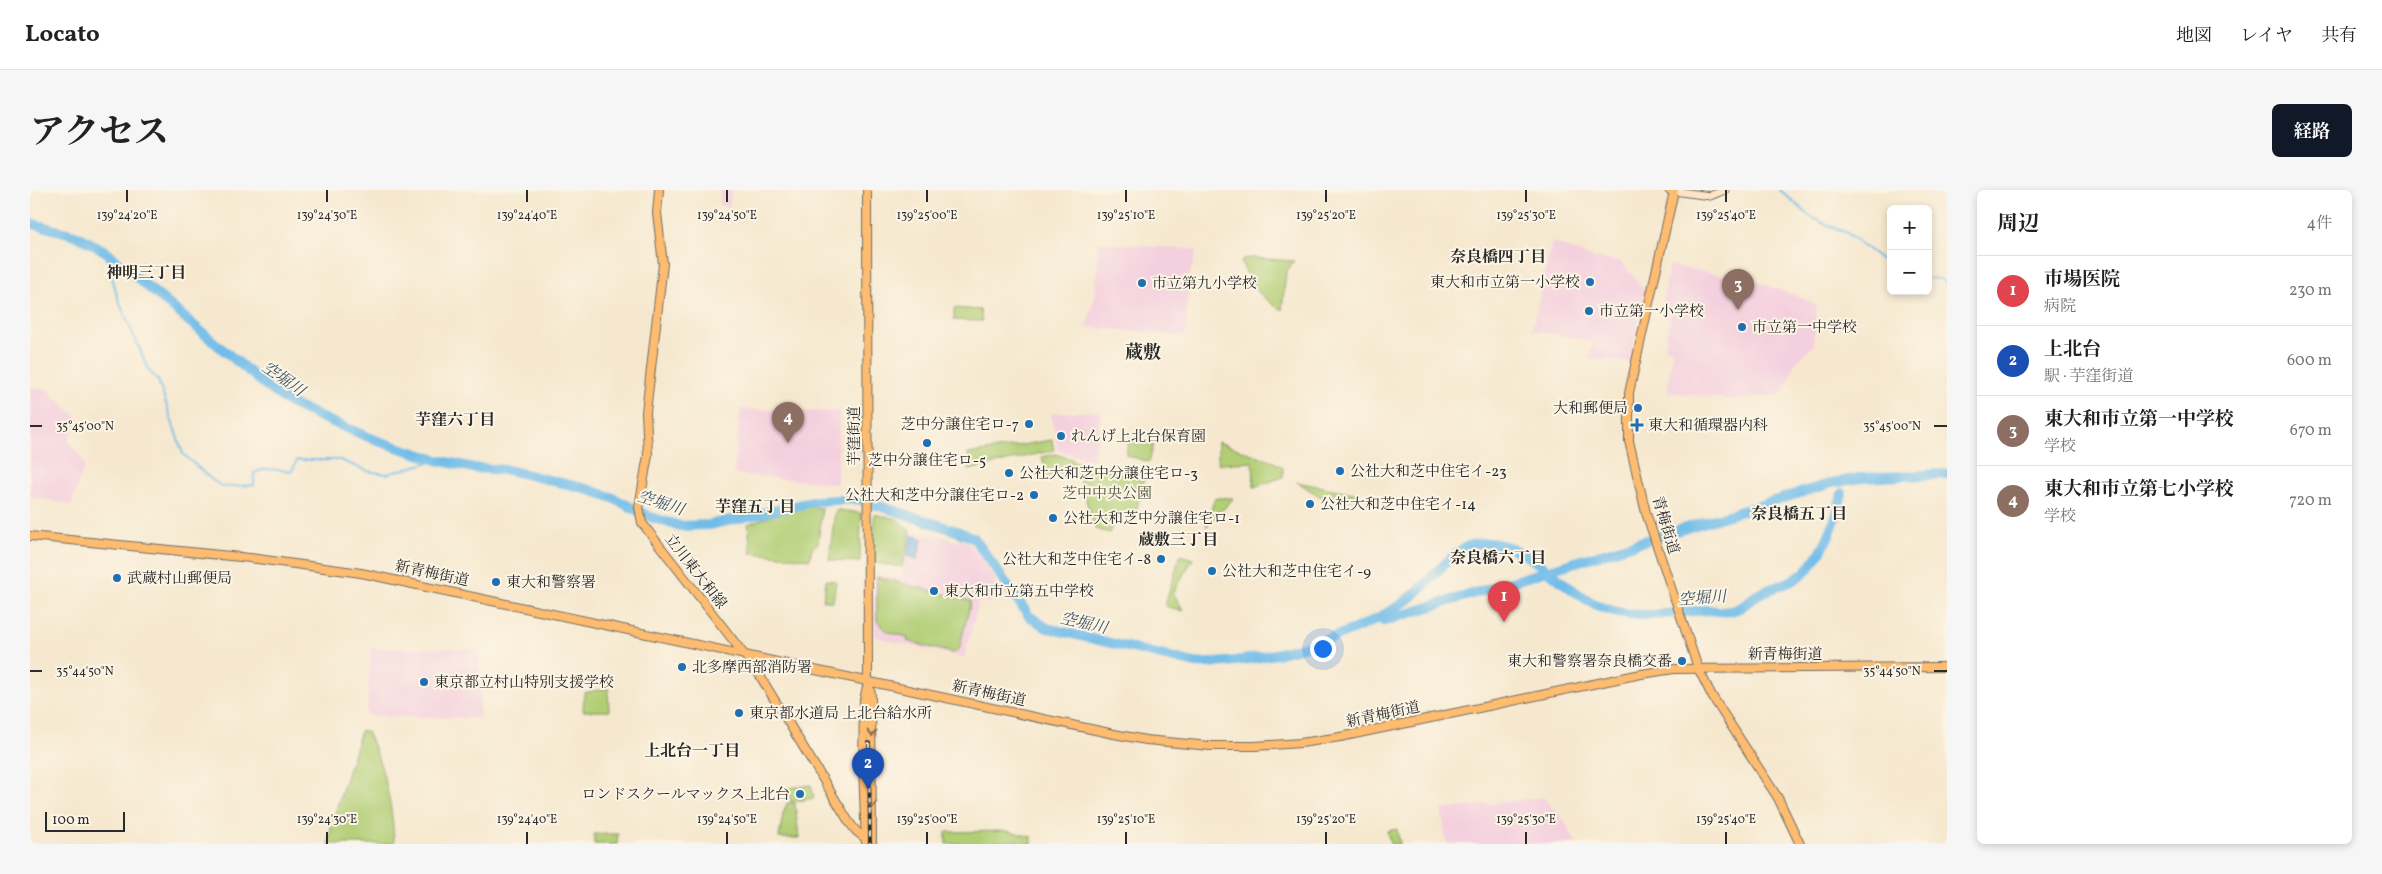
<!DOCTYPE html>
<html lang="ja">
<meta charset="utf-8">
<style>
body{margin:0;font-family:Vollkorn,"Noto Serif JP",serif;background:#f6f6f6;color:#222}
.controls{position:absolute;right:15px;top:15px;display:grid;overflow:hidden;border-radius:8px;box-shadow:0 2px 8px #0003}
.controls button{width:45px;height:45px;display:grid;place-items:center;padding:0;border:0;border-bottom:1px solid #e0e0e0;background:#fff;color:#222;font:25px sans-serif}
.scale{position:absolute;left:15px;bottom:12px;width:80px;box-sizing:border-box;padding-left:5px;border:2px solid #2b2b2b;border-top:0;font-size:14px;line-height:18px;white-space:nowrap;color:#2b2b2b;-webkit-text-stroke:4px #fcf5e5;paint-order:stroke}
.you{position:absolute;left:1292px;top:458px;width:18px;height:18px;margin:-12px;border:4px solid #fff;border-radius:50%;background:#1a73e8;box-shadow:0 0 0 8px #1a73e833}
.badge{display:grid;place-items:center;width:32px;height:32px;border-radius:50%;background:#111827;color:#fff;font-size:16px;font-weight:700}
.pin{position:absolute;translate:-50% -41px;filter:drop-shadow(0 1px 2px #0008)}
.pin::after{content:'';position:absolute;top:26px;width:18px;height:15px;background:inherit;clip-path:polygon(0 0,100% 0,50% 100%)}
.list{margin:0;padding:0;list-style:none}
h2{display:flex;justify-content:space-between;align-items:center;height:65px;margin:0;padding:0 20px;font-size:21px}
h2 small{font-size:16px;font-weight:400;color:#767676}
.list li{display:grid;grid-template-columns:32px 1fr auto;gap:15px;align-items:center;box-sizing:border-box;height:70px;padding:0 20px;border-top:1px solid #e0e0e0}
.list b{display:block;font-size:19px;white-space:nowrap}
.list p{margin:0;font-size:16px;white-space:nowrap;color:#767676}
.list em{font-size:16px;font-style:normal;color:#767676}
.map{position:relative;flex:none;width:1917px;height:654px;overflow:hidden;border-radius:8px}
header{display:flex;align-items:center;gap:30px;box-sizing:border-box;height:70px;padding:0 25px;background:#fff;border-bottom:1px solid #e0e0e0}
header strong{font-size:24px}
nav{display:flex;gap:28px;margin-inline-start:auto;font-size:18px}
.intro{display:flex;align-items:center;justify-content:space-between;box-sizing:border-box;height:120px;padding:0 30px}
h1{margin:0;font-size:35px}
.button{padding:12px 22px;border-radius:8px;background:#111827;color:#fff;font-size:18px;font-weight:700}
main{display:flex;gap:30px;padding:0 30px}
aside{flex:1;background:#fff;border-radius:8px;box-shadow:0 2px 8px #0003}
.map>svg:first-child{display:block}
.built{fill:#f4cfde}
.green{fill:#b1ce75;stroke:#6e7c50}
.water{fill:#70bce9;stroke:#4e748a}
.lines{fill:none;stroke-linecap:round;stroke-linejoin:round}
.stream{stroke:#70bce9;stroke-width:2}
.river{stroke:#70bce9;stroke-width:10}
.secondary-casing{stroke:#726d64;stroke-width:9}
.primary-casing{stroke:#726d64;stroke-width:10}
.secondary{stroke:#fee4c6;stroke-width:7}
.primary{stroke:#fdbc70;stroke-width:8}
.rail-casing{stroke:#2b2b2b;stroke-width:4}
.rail{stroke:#fcf5e5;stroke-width:2;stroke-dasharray:5.5;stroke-linecap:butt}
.oneway{stroke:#8a6c4a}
.ticks{fill:none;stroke:#2b2b2b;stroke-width:2}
.poi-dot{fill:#1f6fb2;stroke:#fcf5e5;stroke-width:2}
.labels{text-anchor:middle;stroke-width:4;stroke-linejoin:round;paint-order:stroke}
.poi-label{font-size:15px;fill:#2b2b2b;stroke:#fcf5e5;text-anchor:start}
.street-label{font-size:15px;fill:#2b2b2b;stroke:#fcf5e5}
.park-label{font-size:15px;fill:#4c543e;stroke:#fcf5e5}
.neighbourhood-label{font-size:16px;font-weight:bold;fill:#2b2b2b;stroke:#fcf5e5}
.water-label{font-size:16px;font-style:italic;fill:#405664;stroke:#fcf5e5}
.quarter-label{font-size:18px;font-weight:bold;fill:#2b2b2b;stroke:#fcf5e5}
.ticks-label{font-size:12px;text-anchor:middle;fill:#2b2b2b;stroke:#fcf5e5;stroke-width:4;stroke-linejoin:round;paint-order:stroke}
</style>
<header>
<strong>Locato</strong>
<nav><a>地図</a><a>レイヤ</a><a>共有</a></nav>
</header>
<div class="intro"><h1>アクセス</h1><a class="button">経路</a></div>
<main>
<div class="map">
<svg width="1917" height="654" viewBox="0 0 1917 654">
<rect width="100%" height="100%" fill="#fcf5e5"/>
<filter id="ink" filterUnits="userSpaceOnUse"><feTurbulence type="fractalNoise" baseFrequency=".02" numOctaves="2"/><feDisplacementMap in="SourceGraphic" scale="10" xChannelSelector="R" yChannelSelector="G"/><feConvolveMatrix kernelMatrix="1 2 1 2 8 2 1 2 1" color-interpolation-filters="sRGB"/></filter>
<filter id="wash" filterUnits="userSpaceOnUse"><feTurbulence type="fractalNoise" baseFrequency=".0096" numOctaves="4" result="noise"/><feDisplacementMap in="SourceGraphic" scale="20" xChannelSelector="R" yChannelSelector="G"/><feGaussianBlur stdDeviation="1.12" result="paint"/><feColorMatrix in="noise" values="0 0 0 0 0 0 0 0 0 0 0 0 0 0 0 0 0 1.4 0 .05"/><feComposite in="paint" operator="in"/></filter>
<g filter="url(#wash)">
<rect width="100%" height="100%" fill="#f6e8cf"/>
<!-- built -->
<g class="built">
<polygon points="690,0 701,0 700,17 689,15"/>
<polygon points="1069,52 1167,60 1159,87 1155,146 1056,137 1065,107"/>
<polygon points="1522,52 1564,68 1590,71 1615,101 1600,172 1559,169 1563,151 1502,140"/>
<polygon points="1639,75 1728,92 1780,111 1787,116 1783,156 1764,175 1753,204 1708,210 1637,202 1643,161 1635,158 1641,120 1632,118"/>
<polygon points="0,198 16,199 49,229 38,251 55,274 41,315 0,306"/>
<polygon points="710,219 809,222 807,294 704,284"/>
<polygon points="1072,221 1062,270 1028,261 1021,223"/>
<polygon points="881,342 896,345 911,345 927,352 929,348 940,354 966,390 960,413 949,411 934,468 845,447 844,385 871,389"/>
<polygon points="341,458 448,459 451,501 449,528 337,526"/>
<polygon points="1513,607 1534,630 1547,654 1417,654 1411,620"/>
</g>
<!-- green -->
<g class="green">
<path d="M1222 68 1264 71 1256 82 1252 120C1229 107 1222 96 1211 72L1214 69Z"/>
<polygon points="924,118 950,120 952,131 924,130"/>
<polygon points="1099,249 1124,254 1119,272 1096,265"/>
<polygon points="1022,250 1024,260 939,280 938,264"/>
<polygon points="1188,252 1242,271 1253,278 1253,287 1224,297 1223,272 1188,274"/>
<polygon points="1025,264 1042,269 1045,280 1017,286 1012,267"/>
<polygon points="1044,271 1114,290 1104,329 1086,323 1080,343 1065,339"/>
<polygon points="1267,292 1328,304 1330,308 1298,311"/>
<polygon points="1185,308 1204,308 1176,337 1184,310"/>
<polygon points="779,317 792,318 788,353 782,358 780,369 721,363 718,334 744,325"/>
<polygon points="808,320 831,323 830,372 799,370 805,322"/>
<polygon points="844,324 867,329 881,342 872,377 845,373"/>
<polygon points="1150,365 1163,369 1146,397 1144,404 1153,421 1135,416"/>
<polygon points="847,387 941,411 929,459 923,463 877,451 878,447 858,442 847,431"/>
<polygon points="796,390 806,391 803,412 793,410"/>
<polygon points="578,498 579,521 553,521 554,503"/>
<path d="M331 540 337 542C354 576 363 616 364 654H299L301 636Z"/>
<polygon points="781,595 784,608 761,612 758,598"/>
<polygon points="757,613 765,613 769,648 749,648 753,624"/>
<polygon points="1367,639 1370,654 1360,654 1357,641"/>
<polygon points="978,641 1002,647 1002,654 987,654 987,650 952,654 916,654 916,642"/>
<polygon points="564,644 588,644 587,654 564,654"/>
</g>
<!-- water -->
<polygon class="water" points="882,346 892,349 887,369 877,366"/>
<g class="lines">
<!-- stream -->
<g class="stream">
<polyline points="1750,0 1782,28 1817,43 1861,77"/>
<polyline points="75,61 88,109 119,181 128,190 153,264 182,290 193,297 224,295 224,283 235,279 262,281 267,270 310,270 337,281 357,284 407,270"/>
<polyline points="1898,88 1910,89 1917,94"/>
</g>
<!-- river -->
<g class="river">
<path d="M0 33 45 45 75 61 240 199 262 214 295 229 348 251 407 270 444 278 478 280 557 299 583 308 620 327 650 336 679 335 787 311 828 309 924 340 944 348 999 426 1017 438 1165 473C1225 476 1334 445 1381 407 1398 394 1423 360 1441 355 1492 342 1528 398 1569 416 1603 431 1639 423 1675 420 1683 420 1692 423 1701 421 1712 419 1718 411 1727 405 1741 397 1763 394 1775 382 1796 361 1806 331 1812 303"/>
<polyline points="1354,431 1802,293 1830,288 1917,284"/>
</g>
</g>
</g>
<g filter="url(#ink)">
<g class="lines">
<!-- secondary casing -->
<g class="secondary-casing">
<polyline id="secondary" points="1644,1 1680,6 1695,0"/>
</g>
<!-- primary casing -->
<g class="primary-casing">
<g id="primary">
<polyline points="629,0 627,23 633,74 616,222 618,265 609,317 612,333 727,481 819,632 826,641 835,648"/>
<polyline points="1639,0 1644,1 1599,203 1599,251 1616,323 1668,478 1682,506 1748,608 1770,654"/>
<polyline points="0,346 220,368 331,383 1084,544 1116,550 1180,556 1225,556 1271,553 1310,547 1611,484 1644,479 1917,477"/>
<polyline points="839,494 841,505 842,654"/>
<polyline points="836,654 833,577 834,510 838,492 837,0"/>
</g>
</g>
<!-- secondary -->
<use href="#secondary" class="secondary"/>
<!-- primary -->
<use href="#primary" class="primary"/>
<!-- rail casing -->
<g class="rail-casing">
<polyline id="rail" points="839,553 840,654"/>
</g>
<!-- rail -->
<use href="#rail" class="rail"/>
</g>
<!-- one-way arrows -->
<defs><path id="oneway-chevron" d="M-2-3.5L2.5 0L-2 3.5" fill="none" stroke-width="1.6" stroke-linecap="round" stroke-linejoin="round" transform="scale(1.25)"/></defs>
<g class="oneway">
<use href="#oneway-chevron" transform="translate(842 543) rotate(90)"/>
<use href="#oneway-chevron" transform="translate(842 615) rotate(90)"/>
</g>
</g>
<!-- ticks -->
<path class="ticks" d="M97 0V12M297 0V12M497 0V12M697 0V12M897 0V12M1096 0V12M1296 0V12M1496 0V12M1696 0V12M0 236H12M1904 236H1917M0 481H12M1904 481H1917M297 642V654M497 642V654M697 642V654M897 642V654M1096 642V654M1296 642V654M1496 642V654M1696 642V654"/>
<!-- markers -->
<g class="poi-dot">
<circle cx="1560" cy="92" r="5"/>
<circle cx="1112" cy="93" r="5"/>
<circle cx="1559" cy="121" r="5"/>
<circle cx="1712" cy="137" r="5"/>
<circle cx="1608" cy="218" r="5"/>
<circle cx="999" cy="234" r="5"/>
<path d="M1604.5 227.5h5v5h5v5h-5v5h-5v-5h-5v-5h5z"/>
<circle cx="1031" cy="246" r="5"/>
<circle cx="897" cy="253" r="5"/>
<circle cx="1310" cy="281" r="5"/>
<circle cx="979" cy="283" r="5"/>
<circle cx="1004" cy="305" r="5"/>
<circle cx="1280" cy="314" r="5"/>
<circle cx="1023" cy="328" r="5"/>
<circle cx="1131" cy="369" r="5"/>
<circle cx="1182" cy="381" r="5"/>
<circle cx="87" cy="388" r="5"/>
<circle cx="466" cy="392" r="5"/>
<circle cx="904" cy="401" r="5"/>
<circle cx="1652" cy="471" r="5"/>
<circle cx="652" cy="477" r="5"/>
<circle cx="394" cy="492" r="5"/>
<circle cx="709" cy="523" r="5"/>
<circle cx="770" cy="604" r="5"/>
</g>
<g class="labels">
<!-- poi labels -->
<g class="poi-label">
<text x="1550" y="97" text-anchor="end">東大和市立第一小学校</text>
<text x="1122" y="98">市立第九小学校</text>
<text x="1569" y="126">市立第一小学校</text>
<text x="1722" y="142">市立第一中学校</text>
<text x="1598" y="223" text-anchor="end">大和郵便局</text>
<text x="989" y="239" text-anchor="end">芝中分譲住宅ロ-7</text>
<text x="1618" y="240">東大和循環器内科</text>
<text x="1041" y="251">れんげ上北台保育園</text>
<text x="897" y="275" text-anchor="middle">芝中分譲住宅ロ-5</text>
<text x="1320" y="286">公社大和芝中住宅イ-23</text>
<text x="989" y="288">公社大和芝中分譲住宅ロ-3</text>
<text x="994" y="310" text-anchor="end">公社大和芝中分譲住宅ロ-2</text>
<text x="1290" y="319">公社大和芝中住宅イ-14</text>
<text x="1033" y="333">公社大和芝中分譲住宅ロ-1</text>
<text x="1121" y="374" text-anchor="end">公社大和芝中住宅イ-8</text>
<text x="1192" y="386">公社大和芝中住宅イ-9</text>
<text x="97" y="393">武蔵村山郵便局</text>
<text x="476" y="397">東大和警察署</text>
<text x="914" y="406">東大和市立第五中学校</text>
<text x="1642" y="476" text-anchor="end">東大和警察署奈良橋交番</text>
<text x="662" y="482">北多摩西部消防署</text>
<text x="404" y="497">東京都立村山特別支援学校</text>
<text x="719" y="528">東京都水道局 上北台給水所</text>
<text x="760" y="609" text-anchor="end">ロンドスクールマックス上北台</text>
</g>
<!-- street labels -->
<g class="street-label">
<text transform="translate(824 246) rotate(-90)" y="5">芋窪街道</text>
<text transform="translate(1636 335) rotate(73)" y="5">青梅街道</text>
<text transform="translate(666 381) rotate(52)" y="5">立川東大和線</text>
<text transform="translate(402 383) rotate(12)" y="5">新青梅街道</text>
<text x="1755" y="469">新青梅街道</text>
<text transform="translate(959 503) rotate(12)" y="5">新青梅街道</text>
<text transform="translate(1353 524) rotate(-12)" y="5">新青梅街道</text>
</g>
<!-- park labels -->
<g class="park-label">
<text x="1077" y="308">芝中中央公園</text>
</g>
<!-- neighbourhood labels -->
<g class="neighbourhood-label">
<text x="1468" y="72">奈良橋四丁目</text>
<text x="116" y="88">神明三丁目</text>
<text x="425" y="235">芋窪六丁目</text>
<text x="725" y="322">芋窪五丁目</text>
<text x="1769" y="329">奈良橋五丁目</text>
<text x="1148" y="355">蔵敷三丁目</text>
<text x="1468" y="373">奈良橋六丁目</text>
<text x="662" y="566">上北台一丁目</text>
</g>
<!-- water labels -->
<g class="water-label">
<text transform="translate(254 188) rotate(35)" y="6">空堀川</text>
<text transform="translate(631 312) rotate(18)" y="6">空堀川</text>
<text transform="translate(1672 407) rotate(-4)" y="6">空堀川</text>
<text transform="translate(1054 432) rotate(13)" y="6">空堀川</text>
</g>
<!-- quarter labels -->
<g class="quarter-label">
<text x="1113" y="168">蔵敷</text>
</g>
</g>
<g class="ticks-label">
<text x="97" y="29">139°24'20"E</text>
<text x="297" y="29">139°24'30"E</text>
<text x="497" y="29">139°24'40"E</text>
<text x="697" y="29">139°24'50"E</text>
<text x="897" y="29">139°25'00"E</text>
<text x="1096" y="29">139°25'10"E</text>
<text x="1296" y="29">139°25'20"E</text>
<text x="1496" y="29">139°25'30"E</text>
<text x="1696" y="29">139°25'40"E</text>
<text x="55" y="240">35°45'00"N</text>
<text x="1862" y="240">35°45'00"N</text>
<text x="55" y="485">35°44'50"N</text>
<text x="1862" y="485">35°44'50"N</text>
<text x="297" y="633">139°24'30"E</text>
<text x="497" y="633">139°24'40"E</text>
<text x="697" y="633">139°24'50"E</text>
<text x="897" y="633">139°25'00"E</text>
<text x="1096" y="633">139°25'10"E</text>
<text x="1296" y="633">139°25'20"E</text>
<text x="1496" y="633">139°25'30"E</text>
<text x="1696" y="633">139°25'40"E</text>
</g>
</svg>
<div class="controls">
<button>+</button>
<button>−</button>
</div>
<div class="scale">100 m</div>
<div class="you"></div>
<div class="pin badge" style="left:1474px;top:432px;background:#e0444e">1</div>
<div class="pin badge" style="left:838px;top:599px;background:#1a4fb4">2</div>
<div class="pin badge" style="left:1708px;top:120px;background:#8d6e63">3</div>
<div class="pin badge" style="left:758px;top:253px;background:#8d6e63">4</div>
</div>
<aside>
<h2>周辺<small>4件</small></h2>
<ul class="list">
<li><span class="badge" style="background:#e0444e">1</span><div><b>市場医院</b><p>病院</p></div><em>230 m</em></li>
<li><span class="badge" style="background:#1a4fb4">2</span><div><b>上北台</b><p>駅 · 芋窪街道</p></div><em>600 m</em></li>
<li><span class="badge" style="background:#8d6e63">3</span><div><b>東大和市立第一中学校</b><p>学校</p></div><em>670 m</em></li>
<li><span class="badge" style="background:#8d6e63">4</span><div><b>東大和市立第七小学校</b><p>学校</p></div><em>720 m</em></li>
</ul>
</aside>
</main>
